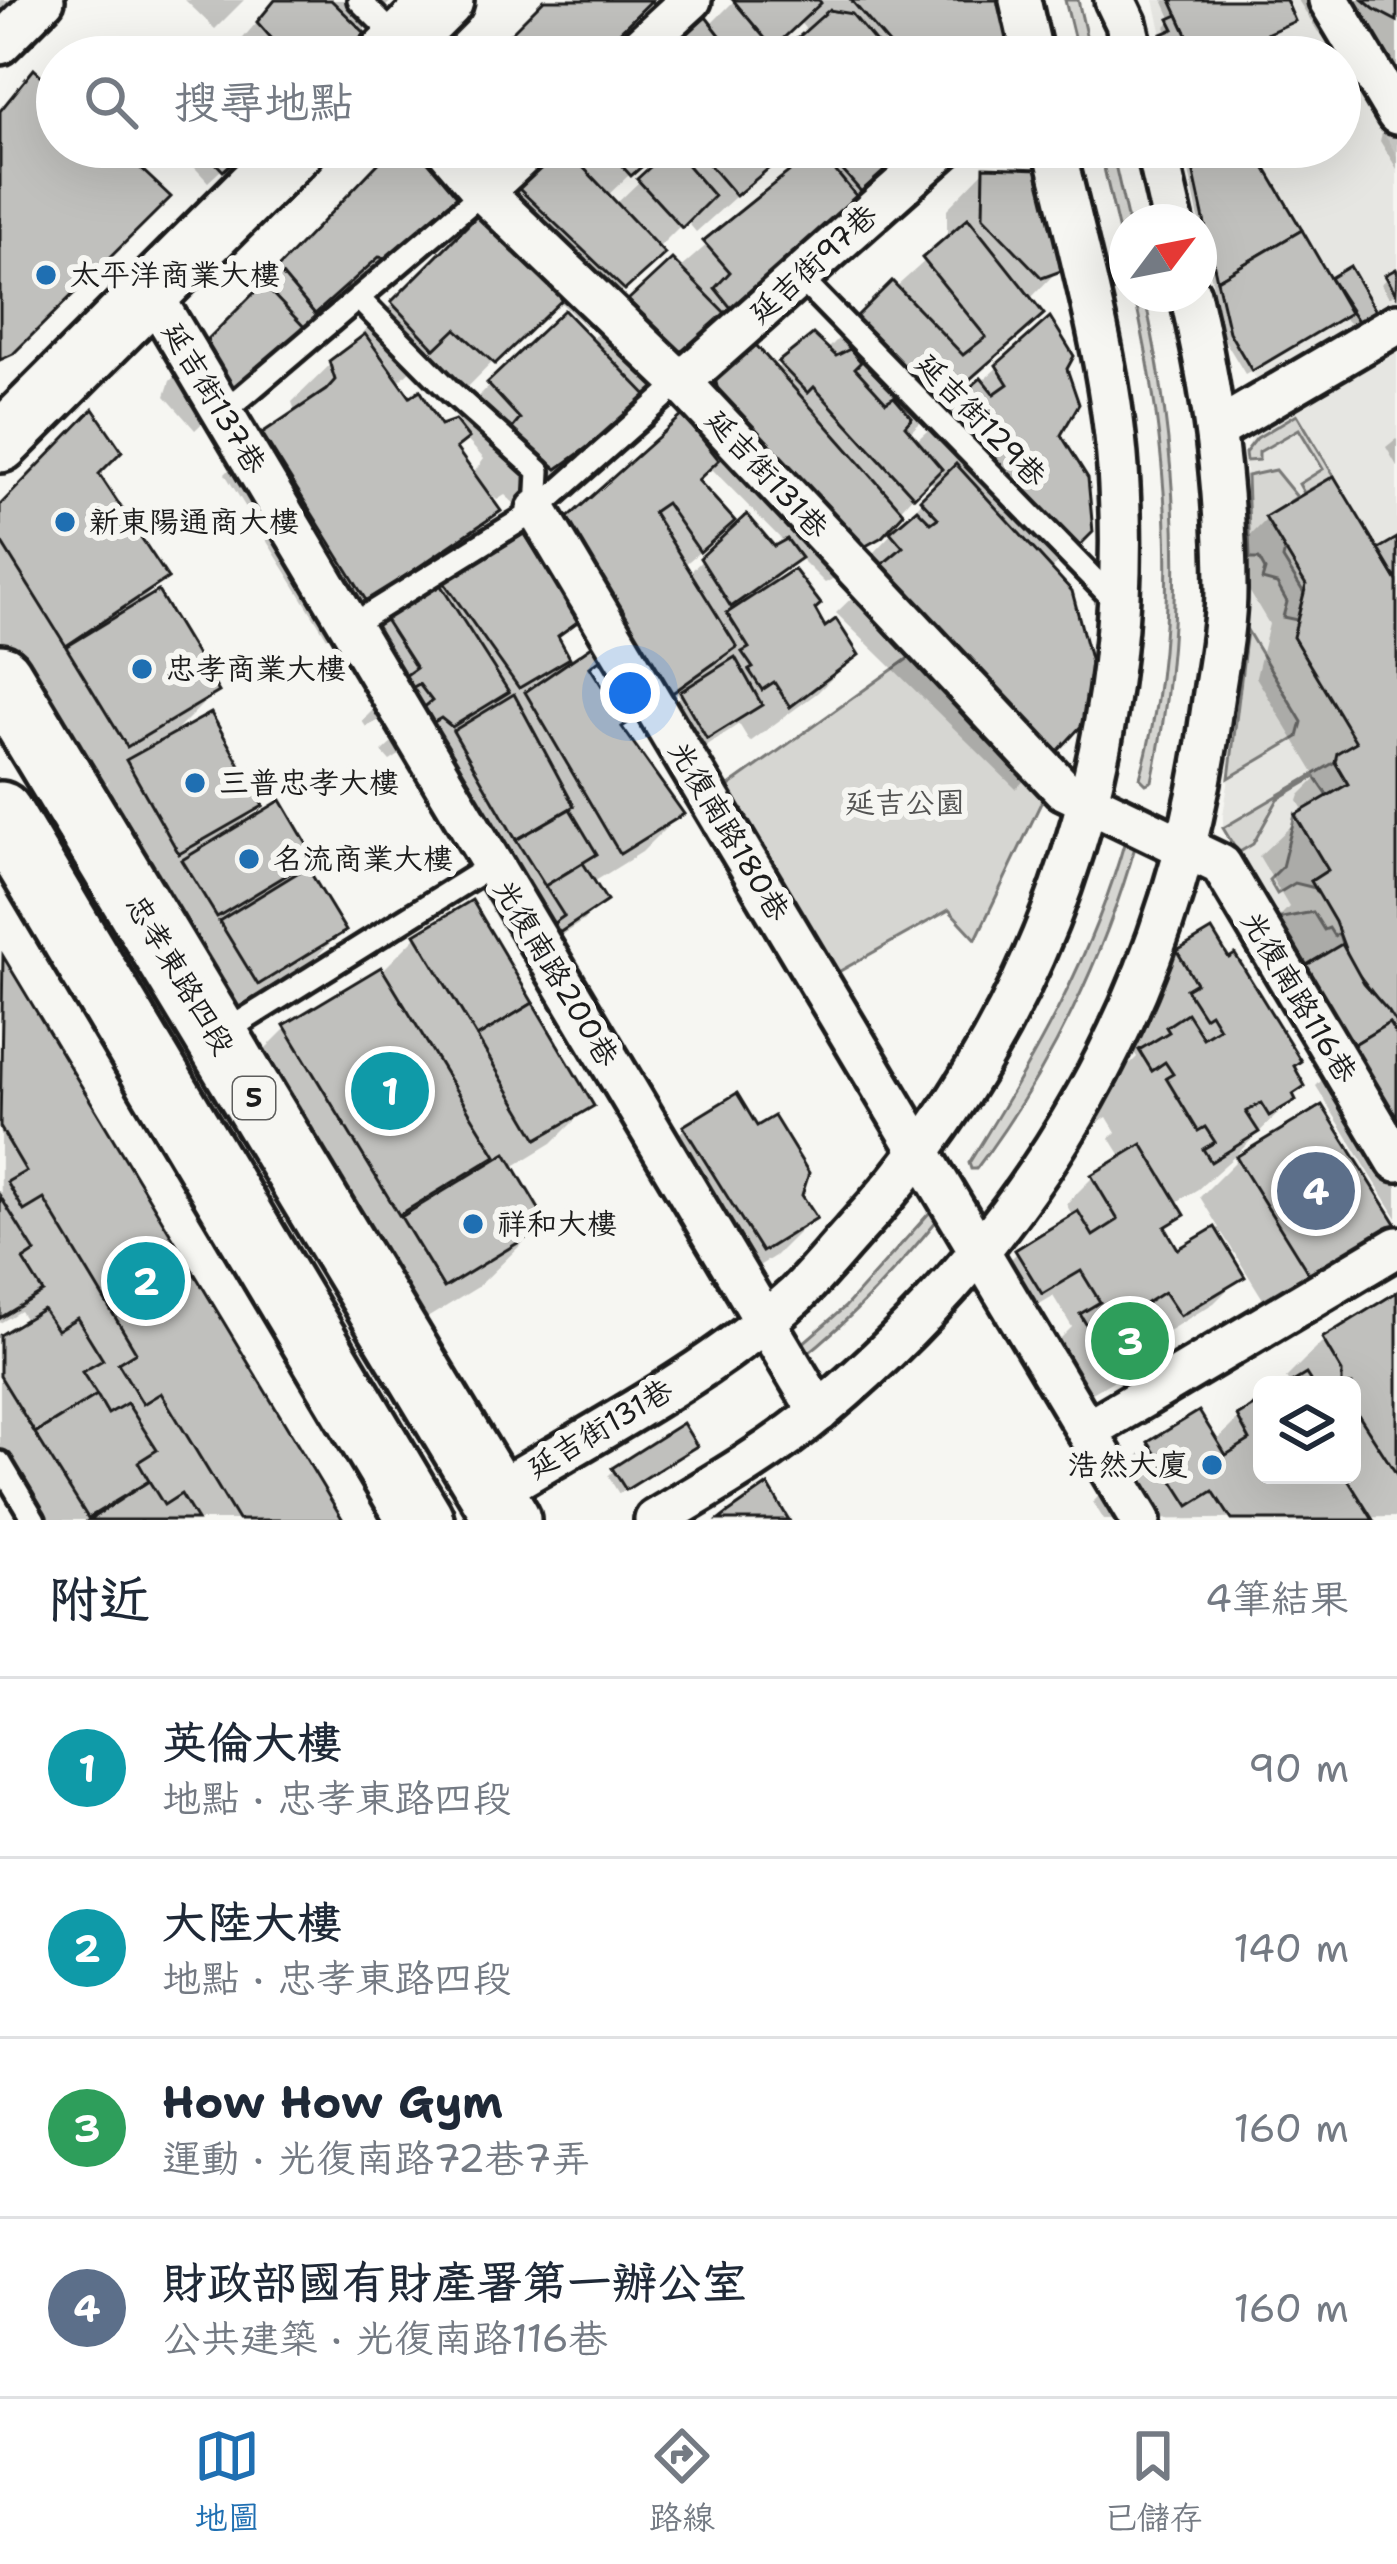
<!DOCTYPE html>
<html lang="zh-TW">
<meta charset="utf-8">
<style>
body{margin:0;font-family:"Shantell Sans","LXGW WenKai TC",sans-serif;background:#f6f6f7;color:#1f2937}
.controls{position:absolute;right:36px;bottom:36px;display:grid;overflow:hidden;border-radius:18px;box-shadow:0 12px 48px #0002}
.controls button{width:108px;height:108px;display:grid;place-items:center;padding:0;border:0;border-bottom:3px solid #e0e1e3;background:#fff;color:#1f2937;font:60px sans-serif}
.compass{position:absolute;left:1109px;top:204px;width:108px;height:108px;border-radius:50%;background:#fff;box-shadow:0 12px 48px #0002;rotate:58deg}
.you{position:absolute;left:630px;top:693px;width:42px;height:42px;margin:-30px;border:9px solid #fff;border-radius:50%;background:#1a73e8;box-shadow:0 0 0 18px #1a73e833}
.badge{display:grid;place-items:center;width:78px;height:78px;border-radius:50%;background:#1f6fb2;color:#fff;font-size:39px;font-weight:700}
.pin{position:absolute;translate:-50% -50%;border:6px solid #fff;box-shadow:0 3px 12px #0006}
.list{margin:0;padding:0;list-style:none}
h2{display:flex;justify-content:space-between;align-items:center;height:156px;margin:0;padding:0 48px;font-size:51px}
h2 small{font-size:39px;font-weight:400;color:#747a83}
.list li{display:grid;grid-template-columns:78px 1fr auto;gap:36px;align-items:center;box-sizing:border-box;height:180px;padding:0 48px;border-top:3px solid #e0e1e3}
.list b{display:block;font-size:45px;white-space:nowrap}
.list p{margin:0;font-size:39px;white-space:nowrap;color:#747a83}
.list em{font-size:39px;font-style:normal;color:#747a83}
.icon{flex:none;width:66px;height:66px;fill:none;stroke:currentColor;stroke-width:2;stroke-linecap:round;stroke-linejoin:round}
.map{position:relative;flex:none;width:1397px;height:1520px;overflow:hidden}
.search{position:absolute;background:#fff;box-shadow:0 12px 48px #0002;left:36px;right:36px;top:36px;height:132px;display:flex;align-items:center;gap:30px;box-sizing:border-box;padding:0 42px;border-radius:66px;color:#747a83;font-size:45px}
.sheet{height:876px;background:#fff}
nav{display:flex;justify-content:space-around;align-items:center;box-sizing:border-box;height:168px;border-top:3px solid #e0e1e3;background:#fff;font-size:33px;color:#747a83}
nav a{display:grid;justify-items:center;gap:6px}
nav .on{color:#1f6fb2}
.map>svg:first-child{display:block}
.built{fill:#e6e6e2}
.green{fill:#d6d6d2;stroke:#797977;stroke-width:3}
.shadow{fill:#0003;fill-rule:evenodd}
.building{fill:#c0c0bd;stroke:#1c1c1c;stroke-width:3}
.lines{fill:none;stroke-linecap:round;stroke-linejoin:round}
.lane-casing{stroke:#1c1c1c;stroke-width:30}
.street-casing{stroke:#1c1c1c;stroke-width:48}
.secondary-casing{stroke:#1c1c1c;stroke-width:66}
.primary-casing{stroke:#1c1c1c;stroke-width:72}
.lane{stroke:#f6f6f2;stroke-width:21}
.street{stroke:#f6f6f2;stroke-width:39}
.secondary{stroke:#f6f6f2;stroke-width:57}
.primary{stroke:#f6f6f2;stroke-width:63}
.poi-dot{fill:#1f6fb2;stroke:#f6f6f2;stroke-width:4.5}
.labels{text-anchor:middle;stroke-width:12;stroke-linejoin:round;paint-order:stroke}
.shield{fill:#f6f6f2;stroke:#5d5d5c;stroke-width:3}
.shield-label{font-size:27px;font-weight:bold;fill:#1c1c1c}
.street-label{font-size:30px;fill:#1c1c1c;stroke:#f6f6f2}
.poi-label{font-size:30px;fill:#1c1c1c;stroke:#f6f6f2;text-anchor:start}
.park-label{font-size:30px;fill:#545453;stroke:#f6f6f2}
</style>
<div class="map">
<svg width="1397" height="1520" viewBox="0 0 1397 1520">
<rect width="100%" height="100%" fill="#f6f6f2"/>
<filter id="ink" filterUnits="userSpaceOnUse"><feTurbulence type="fractalNoise" baseFrequency=".00833" numOctaves="2"/><feDisplacementMap in="SourceGraphic" scale="24" xChannelSelector="R" yChannelSelector="G"/><feConvolveMatrix kernelMatrix="1 2 1 2 8 2 1 2 1" color-interpolation-filters="sRGB"/></filter>
<g filter="url(#ink)">
<!-- built -->
<g class="built">
<polygon points="1154,0 1306,0 1339,57 1167,57"/>
<polygon points="1354,0 1397,0 1397,71"/>
<polygon points="1340,58 1397,156 1397,298 1257,380 1229,332 1187,147 1340,147"/>
<polygon points="1397,349 1397,1119 1223,828 1223,815 1241,705 1247,630 1250,559 1245,453 1255,432"/>
</g>
<!-- green -->
<g class="green">
<polygon points="1065,0 1078,0 1091,57 1079,57"/>
<polygon points="1099,147 1111,147 1128,222 1127,266"/>
<path d="M1134 294H1144C1179 454 1187 620 1152 781L1146 784 1140 778C1183 625 1169 447 1134 294Z"/>
<polygon points="1297,414 1334,476 1304,493 1299,484 1323,469 1299,429 1259,452 1259,460 1246,461 1245,453 1257,438"/>
<polygon points="1275,470 1297,497 1266,517 1285,550 1283,559 1304,593 1297,620 1283,617 1287,602 1277,584 1262,580 1265,570 1259,559 1250,559 1247,476"/>
<polygon points="1247,630 1302,722 1298,737 1229,778"/>
<polygon points="920,650 1050,784 976,939 949,910 824,980 715,796"/>
<polygon points="1335,762 1348,784 1328,796 1315,777 1278,799 1253,844 1238,853 1223,828"/>
<polygon points="1295,815 1328,870 1311,881 1315,888 1295,883 1277,894 1269,880 1282,867"/>
<path d="M1126 837 1137 840C1104 957 1050 1071 976 1169H971L969 1163C1034 1059 1093 956 1126 837Z"/>
<polygon points="1313,912 1324,930 1329,928 1334,936 1339,933 1342,944 1305,966 1277,919"/>
<path d="M930 1212 938 1219C897 1269 853 1318 801 1359L795 1350 845 1307Z"/>
</g>
<!-- shadow -->
<g class="shadow">
<polygon points="0,0 24,0 0,20"/>
<polygon points="185,0 244,0 215,29"/>
<polygon points="276,0 392,0 337,57 237,57 232,51"/>
<polygon points="735,0 1000,0 1014,57 781,57 808,32 799,21 761,57 662,57 709,26"/>
<polygon points="1163,0 1282,0 1292,21 1218,57 1164,57 1158,43 1169,35 1165,27 1172,20"/>
<polygon points="1298,0 1397,0 1397,169 1380,141 1385,121 1356,58 1318,32"/>
<polygon points="176,147 246,147 208,182"/>
<polygon points="397,147 499,147 418,232 348,295 338,294 195,430 165,396 170,381"/>
<path d="M558 147 571 160 584 147H668L676 156 685 147H791L696 232 686 220 656 250 661 254 585 326 556 298 455 400 416 365 397 383 440 429 449 425 490 385 590 341 672 264 678 270 819 147H957L696 350 610 439 517 506 505 495 497 500 485 489 497 511 459 549 327 638 225 474 263 435 296 414 292 402 481 217 486 222ZM665 149 669 153 614 206 606 197 652 153 655 157ZM465 438 484 459 472 475 454 449Z"/>
<polygon points="1184,147 1250,147 1329,282 1349,270 1367,316 1351,325 1343,317 1245,374 1224,339"/>
<path d="M985 170 1058 270 1029 300 1040 314 908 434 915 442 998 367 1063 369 1058 435 1090 531 1050 571 1081 722 1016 789 836 613 865 585 854 573 936 487 928 479 840 575 825 583 798 556 770 584 811 609 824 631 855 655 817 693 750 742 739 724 679 764 655 721 680 697 677 694 643 719 639 712 621 730 680 814 642 852 592 883 603 901 583 921 537 951 412 764 401 754 390 761 382 752 395 740 380 720 366 727 362 721 378 705 346 656 384 617 443 580 534 555 679 423 717 381 774 371 812 338 826 351 892 285 895 288 947 241V209ZM709 466 785 543 773 549 747 518 688 574 683 566 704 548 694 481ZM579 617 597 646 570 664 556 639ZM602 654 633 704 616 714 587 669Z"/>
<polygon points="1395,273 1397,293 1389,297 1381,284"/>
<polygon points="1396,439 1397,440 1397,466 1386,447"/>
<polygon points="95,474 164,578 138,604 215,692 169,738 259,806 239,826 312,857 291,878 343,930 285,988 200,1040 71,820 110,781 69,803 0,690 0,507"/>
<polygon points="1267,519 1377,553 1397,541 1397,1218 1316,1086 1349,1053 1274,922 1289,907 1259,856 1305,813 1298,801 1300,795 1317,778 1256,677 1269,624 1229,557"/>
<polygon points="417,936 590,1105 552,1143 511,1168 537,1229 478,1287 386,1343 229,1085 286,1028 381,972"/>
<polygon points="1178,953 1291,1068 1293,1099 1235,1156 1198,1189 1175,1203 1181,1214 1164,1232 1177,1253 1219,1228 1200,1197 1238,1159 1393,1224 1271,1312 1222,1233 1217,1236 1241,1276 1214,1303 1150,1342 1152,1346 1125,1374 1087,1396 1055,1344 1072,1327 1053,1296 1014,1319 990,1280 1017,1253 1074,1218 1066,1204 1093,1177 1123,1159 1110,1138 1116,1132 1107,1117 1093,1126 1084,1110 1137,1057 1131,1048 1139,1040 1121,1011"/>
<polygon points="2,960 340,1520 28,1520 0,1475 0,1339 27,1322 20,1311 0,1323"/>
<polygon points="685,1128 799,1195 813,1218 775,1256 723,1288 647,1166"/>
<polygon points="1397,1295 1397,1517 1104,1520 1093,1502 1150,1444 1215,1442 1238,1419 1262,1404 1262,1475 1352,1475 1352,1385 1290,1385 1286,1378 1324,1340"/>
<polygon points="688,1451 619,1494 608,1476 614,1470"/>
</g>
<!-- building -->
<g class="building">
<polygon points="275,0 331,0 365,33 338,57 288,57 257,22"/>
<polygon points="544,0 652,0 594,57 487,57"/>
<polygon points="733,0 819,0 821,3 773,48"/>
<polygon points="851,0 1003,0 1017,57 900,57"/>
<polygon points="1171,0 1286,0 1295,21 1215,57 1197,57"/>
<polygon points="1363,0 1397,0 1397,21 1374,9"/>
<polygon points="829,10 852,14 888,57 784,57 781,53"/>
<polygon points="1178,15 1190,41 1170,52 1162,34 1174,29 1169,19"/>
<polygon points="706,17 737,57 657,57"/>
<polygon points="1190,41 1197,57 1171,57 1170,52"/>
<polygon points="34,69 57,90 57,147 118,147 171,197 13,354 0,360 0,111"/>
<polygon points="201,147 249,147 223,171"/>
<polygon points="394,147 417,147 460,194 389,258 379,257 315,314 277,269"/>
<polygon points="473,147 502,147 488,161"/>
<polygon points="554,147 564,147 665,254 625,290 517,187"/>
<polygon points="605,147 647,147 654,156 631,176"/>
<polygon points="672,147 714,196 682,228 637,179"/>
<polygon points="694,147 794,147 736,196"/>
<polygon points="822,147 899,147 914,165 871,203"/>
<polygon points="1189,147 1232,147 1193,169"/>
<polygon points="1232,147 1253,147 1302,230 1217,280 1193,169"/>
<polygon points="817,149 874,217 743,323 715,288 730,272 703,241"/>
<polygon points="984,167 1042,169 1061,271 1042,278 983,217"/>
<polygon points="481,212 565,297 495,364 456,329 435,349 391,302"/>
<polygon points="968,218 1044,314 936,409 852,321 892,281 963,355 986,337 922,258"/>
<polygon points="1302,230 1350,313 1252,371 1229,332 1217,280"/>
<polygon points="672,259 730,318 688,362 628,300"/>
<polygon points="1350,266 1376,311 1358,321 1330,278"/>
<polygon points="1396,269 1397,271 1396,294 1385,275"/>
<polygon points="263,284 307,330 235,394 202,357 208,339"/>
<polygon points="564,310 652,401 557,469 545,459 537,463 506,436 520,419 487,383"/>
<polygon points="1050,317 1074,356 1067,369 1079,404 1061,435 1088,478 1093,532 1072,553 940,413 981,378 994,394 1008,384 996,365"/>
<polygon points="365,334 410,397 420,390 441,425 455,420 469,438 456,448 501,511 367,602 262,433 326,390 335,380 329,361"/>
<polygon points="813,334 836,356 850,349 861,362 855,368 886,402 894,397 912,418 905,426 942,469 914,497 814,387 808,393 778,362"/>
<polygon points="756,345 904,513 882,537 864,547 720,400 715,378"/>
<polygon points="93,409 122,451 99,474 168,578 66,646 0,540 0,505"/>
<polygon points="683,415 719,460 698,480 735,521 700,552 666,503 653,512 737,647 671,694 563,522"/>
<polygon points="956,464 1072,591 1094,674 1084,723 1056,753 872,573 903,547 890,532 917,509 931,523 938,518 920,499"/>
<polygon points="1334,476 1397,581 1397,1025 1351,965 1335,922 1311,881 1328,870 1295,815 1348,784 1335,762 1337,753 1356,742 1293,637 1306,585 1265,517"/>
<polygon points="747,514 774,546 787,539 801,558 731,607 700,558"/>
<polygon points="517,522 580,620 558,636 570,658 519,688 441,578"/>
<polygon points="1397,538 1397,581 1378,549"/>
<polygon points="794,569 821,604 815,609 825,627 836,619 859,655 790,707 774,682 762,690 749,670 753,668 742,652 749,648 727,613"/>
<polygon points="436,578 509,692 452,727 441,718 429,725 418,712 432,701 419,684 406,691 398,681 416,668 382,615"/>
<polygon points="158,591 219,692 127,747 66,647"/>
<polygon points="598,642 606,655 590,667 617,710 631,702 640,715 622,727 684,814 620,854 525,692"/>
<polygon points="735,657 762,705 707,739 680,692"/>
<polygon points="514,694 574,806 516,840 453,731"/>
<polygon points="211,713 263,806 179,854 126,760"/>
<polygon points="281,800 315,858 217,917 182,860"/>
<polygon points="570,809 597,854 545,886 516,840"/>
<polygon points="583,863 607,901 559,933 554,923 564,916 545,886"/>
<polygon points="307,867 346,931 258,985 219,921"/>
<polygon points="472,900 533,1003 477,1037 415,934"/>
<polygon points="1212,930 1229,958 1235,954 1301,1061 1294,1066 1305,1086 1293,1094 1296,1100 1269,1116 1261,1103 1246,1112 1259,1132 1211,1162 1203,1149 1215,1142 1205,1127 1198,1131 1166,1078 1173,1074 1165,1062 1152,1071 1139,1050 1169,1032 1166,1027 1187,1013 1203,1038 1219,1028 1210,1013 1204,1017 1186,989 1196,983 1177,951"/>
<polygon points="1342,944 1364,984 1389,1012 1397,1025 1397,1036 1389,1023 1353,1045 1305,966"/>
<polygon points="3,956 343,1520 238,1520 161,1393 143,1404 118,1363 136,1352 44,1199 24,1211 7,1182 26,1171 0,1127"/>
<polygon points="381,967 496,1156 399,1215 284,1025"/>
<polygon points="533,1003 594,1106 537,1139 477,1037"/>
<polygon points="1389,1023 1397,1036 1397,1119 1353,1045"/>
<polygon points="737,1093 757,1126 774,1116 809,1173 802,1195 817,1218 762,1252 683,1126"/>
<polygon points="1322,1105 1397,1225 1310,1276 1236,1157"/>
<polygon points="1142,1144 1185,1215 1165,1227 1178,1249 1215,1227 1245,1277 1180,1316 1164,1292 1134,1311 1156,1347 1115,1372 1080,1314 1100,1302 1081,1271 1042,1294 1015,1250 1078,1211 1093,1236 1118,1220 1091,1175"/>
<polygon points="506,1153 543,1216 539,1230 444,1288 401,1217"/>
<polygon points="0,1196 35,1252 23,1260 43,1292 0,1318"/>
<polygon points="1397,1292 1397,1475 1352,1405 1352,1385 1342,1385 1342,1372 1322,1338"/>
<polygon points="43,1309 57,1330 77,1318 103,1360 82,1372 97,1395 35,1433 0,1376 0,1335"/>
<polygon points="1306,1374 1313,1385 1288,1385"/>
<polygon points="97,1395 108,1414 127,1403 157,1450 138,1462 149,1481 88,1518 35,1433"/>
<polygon points="1262,1401 1262,1475 1345,1475 1373,1520 1232,1520 1213,1491 1189,1506 1148,1442 1199,1411 1226,1455 1250,1440 1237,1416"/>
<polygon points="683,1423 697,1446 626,1490 612,1468"/>
<polygon points="149,1481 164,1505 181,1494 197,1520 89,1520"/>
<polygon points="768,1485 789,1520 719,1520 728,1513"/>
</g>
<g class="lines">
<!-- lane casing -->
<g class="lane-casing">
<g id="lane">
<polyline points="359,0 401,42"/>
<polyline points="799,277 1117,603"/>
<polyline points="358,298 451,392 539,471 537,510"/>
<polyline points="223,413 483,192"/>
<polyline points="350,626 537,510 681,382"/>
<polyline points="223,1033 492,865"/>
<polyline points="0,1463 34,1520"/>
</g>
</g>
<!-- street casing -->
<g class="street-casing">
<g id="street">
<polyline points="1020,0 1033,57"/>
<polyline points="1115,0 1126,23 1134,57"/>
<polyline points="1329,0 1397,114"/>
<polyline points="0,44 44,0"/>
<polyline points="629,57 691,0"/>
<polyline points="445,147 483,192 681,382 1063,789 1221,865 1397,1161"/>
<polyline points="1156,147 1173,222"/>
<polyline points="483,192 531,147"/>
<polyline points="151,292 819,1412"/>
<polyline points="681,382 945,147"/>
<polyline points="1216,430 1397,324"/>
<polyline points="537,510 1140,1520"/>
<polyline points="1087,1431 1397,1247"/>
<path d="M492 1494C595 1432 706 1376 796 1295 815 1276 833 1254 851 1234 1040 1030 1133 763 1119 486 1114 372 1080 258 1054 147"/>
<path d="M655 1520C712 1486 770 1453 821 1410 1040 1227 1176 991 1212 707 1217 669 1226 629 1226 590 1226 491 1213 391 1190 294"/>
</g>
</g>
<!-- secondary casing -->
<g class="secondary-casing">
<g id="secondary">
<polyline points="387,57 444,0"/>
<polyline points="0,443 296,147"/>
</g>
</g>
<!-- primary casing -->
<g class="primary-casing">
<g id="primary">
<polyline points="0,677 508,1520"/>
<polyline points="0,814 421,1520"/>
</g>
</g>
<!-- lane -->
<use href="#lane" class="lane"/>
<!-- street -->
<use href="#street" class="street"/>
<!-- secondary -->
<use href="#secondary" class="secondary"/>
<!-- primary -->
<use href="#primary" class="primary"/>
</g>
</g>
<!-- markers -->
<g class="poi-dot">
<circle cx="46" cy="275" r="12"/>
<circle cx="65" cy="522" r="12"/>
<circle cx="142" cy="669" r="12"/>
<circle cx="195" cy="783" r="12"/>
<circle cx="249" cy="859" r="12"/>
<circle cx="473" cy="1224" r="12"/>
<circle cx="1212" cy="1465" r="12"/>
</g>
<g class="labels">
<!-- shield labels -->
<rect class="shield" x="233" y="1077" width="42" height="42" rx="9"/>
<g class="shield-label">
<text x="254" y="1107">5</text>
</g>
<!-- street labels -->
<g class="street-label">
<text transform="translate(813 264) rotate(-42)" y="10">延吉街97巷</text>
<text transform="translate(214 398) rotate(59)" y="10">延吉街137巷</text>
<text transform="translate(981 420) rotate(46)" y="10">延吉街129巷</text>
<text transform="translate(767 474) rotate(47)" y="10">延吉街131巷</text>
<text transform="translate(729 831) rotate(59)" y="10">光復南路180巷</text>
<text transform="translate(556 973) rotate(59)" y="10">光復南路200巷</text>
<text transform="translate(180 975) rotate(59)" y="10">忠孝東路四段</text>
<text transform="translate(1299 997) rotate(59)" y="10">光復南路116巷</text>
<text transform="translate(600 1429) rotate(-31)" y="10">延吉街131巷</text>
</g>
<!-- poi labels -->
<g class="poi-label">
<text x="70" y="285">太平洋商業大樓</text>
<text x="89" y="532">新東陽通商大樓</text>
<text x="166" y="679">忠孝商業大樓</text>
<text x="219" y="793">三普忠孝大樓</text>
<text x="273" y="869">名流商業大樓</text>
<text x="497" y="1234">祥和大樓</text>
<text x="1188" y="1475" text-anchor="end">浩然大廈</text>
</g>
<!-- park labels -->
<g class="park-label">
<text x="905" y="813">延吉公園</text>
</g>
</g>
</svg>
<div class="controls">
<button><svg class="icon" aria-label="layers" viewBox="0 0 24 24"><path d="M12 4l9 5-9 5-9-5zM3 14l9 5 9-5"/></svg></button>
</div>
<svg class="compass" viewBox="-18 -18 36 36"><path d="M0-13l5 13h-10z" fill="#e53935"/><path d="M0 13l5-13h-10z" fill="#747a83"/></svg>
<div class="you"></div>
<div class="pin badge" style="left:390px;top:1091px;background:#0f9aa8">1</div>
<div class="pin badge" style="left:146px;top:1281px;background:#0f9aa8">2</div>
<div class="pin badge" style="left:1130px;top:1341px;background:#2e9e5b">3</div>
<div class="pin badge" style="left:1316px;top:1191px;background:#5c6f8a">4</div>
<div class="search"><svg class="icon" aria-label="search" viewBox="0 0 24 24"><circle cx="10" cy="10" r="6"/><path d="M15 15l6 6"/></svg>搜尋地點</div>
</div>
<section class="sheet">
<h2>附近<small>4筆結果</small></h2>
<ul class="list">
<li><span class="badge" style="background:#0f9aa8">1</span><div><b>英倫大樓</b><p>地點 · 忠孝東路四段</p></div><em>90 m</em></li>
<li><span class="badge" style="background:#0f9aa8">2</span><div><b>大陸大樓</b><p>地點 · 忠孝東路四段</p></div><em>140 m</em></li>
<li><span class="badge" style="background:#2e9e5b">3</span><div><b>How How Gym</b><p>運動 · 光復南路72巷7弄</p></div><em>160 m</em></li>
<li><span class="badge" style="background:#5c6f8a">4</span><div><b>財政部國有財產署第一辦公室</b><p>公共建築 · 光復南路116巷</p></div><em>160 m</em></li>
</ul>
</section>
<nav>
<a class="on"><svg class="icon" aria-label="map" viewBox="0 0 24 24"><path d="M3 6l6-2 6 2 6-2v14l-6 2-6-2-6 2zM9 4v14M15 6v14"/></svg>地圖</a>
<a><svg class="icon" aria-label="directions" viewBox="0 0 24 24"><path d="M12 3l9 9-9 9-9-9zM9 14v-3h6M13 9l2 2-2 2"/></svg>路線</a>
<a><svg class="icon" aria-label="saved" viewBox="0 0 24 24"><path d="M7 4h10v16l-5-4-5 4z"/></svg>已儲存</a>
</nav>
